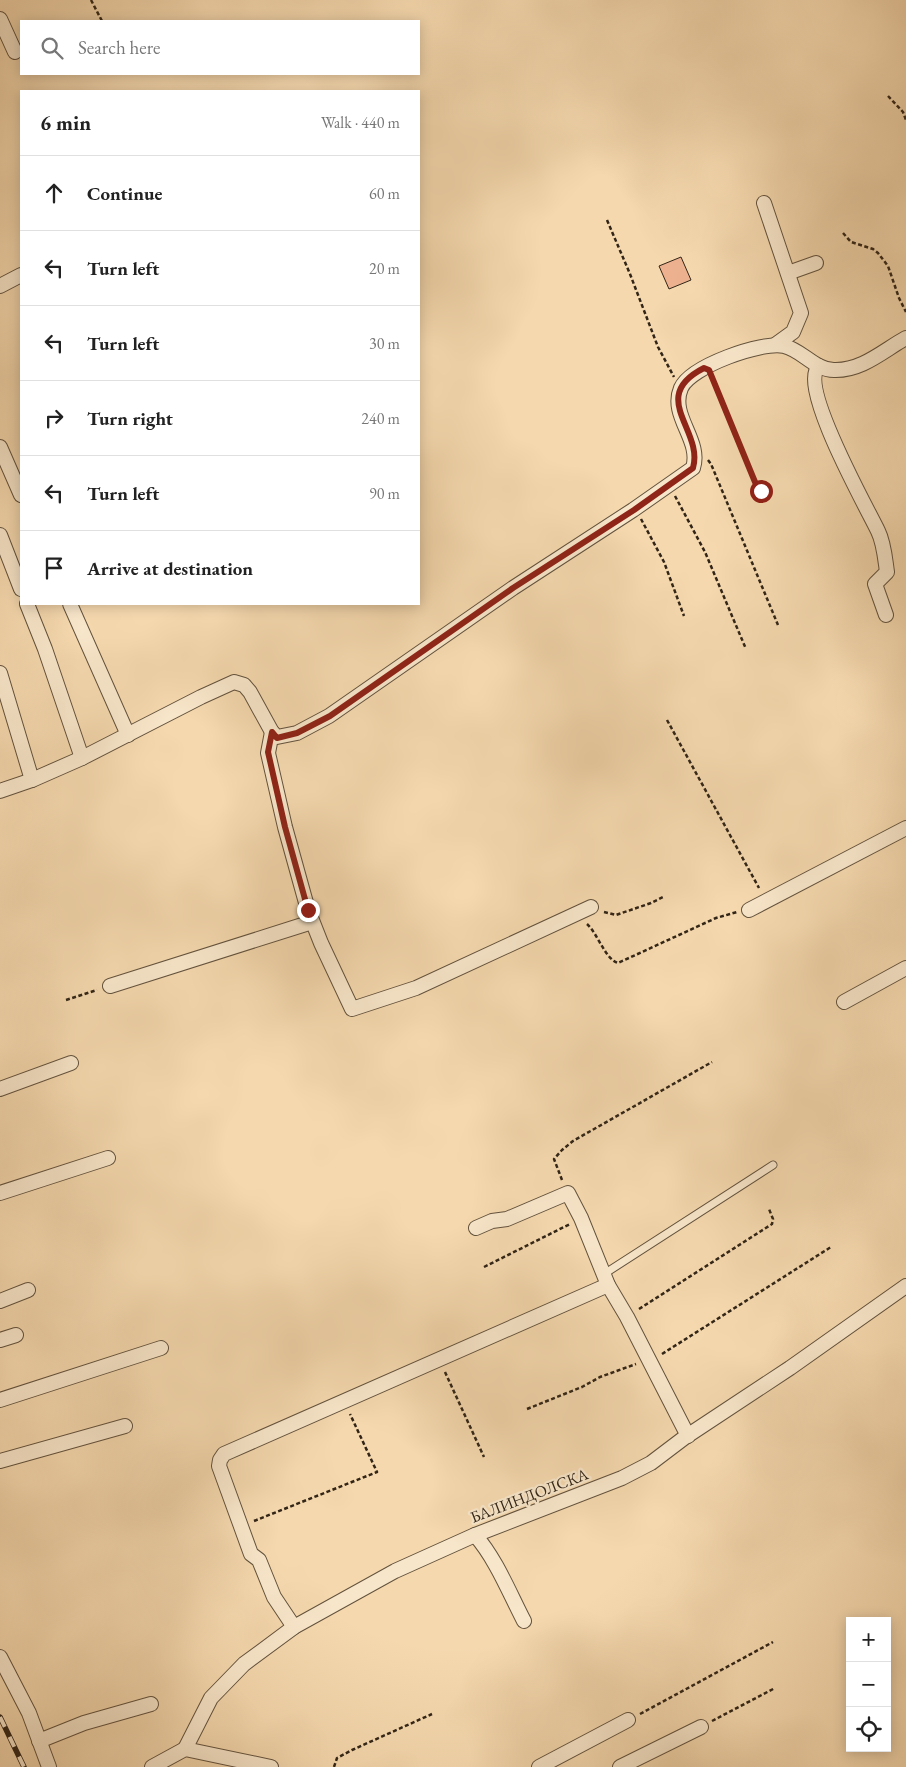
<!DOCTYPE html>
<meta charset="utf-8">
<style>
body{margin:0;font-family:"EB Garamond",serif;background:#f6f6f6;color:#222}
.controls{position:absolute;right:15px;bottom:15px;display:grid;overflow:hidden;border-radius:0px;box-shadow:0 2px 12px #0003}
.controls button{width:45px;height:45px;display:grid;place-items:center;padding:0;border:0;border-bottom:1px solid #e0e0e0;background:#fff;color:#222;font:25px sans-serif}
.stop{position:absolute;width:15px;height:15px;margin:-11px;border:4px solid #8f2418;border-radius:50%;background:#fff}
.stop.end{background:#8f2418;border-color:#fff;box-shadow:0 1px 5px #0008}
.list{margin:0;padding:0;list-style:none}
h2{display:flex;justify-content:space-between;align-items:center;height:65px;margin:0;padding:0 20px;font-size:21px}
h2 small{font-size:16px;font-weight:400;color:#767676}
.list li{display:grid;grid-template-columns:32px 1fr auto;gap:15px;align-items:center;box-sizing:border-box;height:75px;padding:0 20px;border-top:1px solid #e0e0e0}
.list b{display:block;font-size:19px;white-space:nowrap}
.list em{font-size:16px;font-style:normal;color:#767676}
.icon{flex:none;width:28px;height:28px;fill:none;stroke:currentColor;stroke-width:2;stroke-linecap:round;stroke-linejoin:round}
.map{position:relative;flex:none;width:906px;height:1767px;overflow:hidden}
.search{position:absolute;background:#fff;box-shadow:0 2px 12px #0003;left:20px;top:20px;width:400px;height:55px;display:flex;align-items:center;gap:12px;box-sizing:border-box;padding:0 18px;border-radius:0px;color:#767676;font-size:19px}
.panel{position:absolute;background:#fff;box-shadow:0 2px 12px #0003;left:20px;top:90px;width:400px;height:515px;border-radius:0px}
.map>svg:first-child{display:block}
.building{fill:#edb18f;stroke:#322517}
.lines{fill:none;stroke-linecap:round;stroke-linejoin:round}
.lane-casing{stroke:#63523d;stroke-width:9}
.street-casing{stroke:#63523d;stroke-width:16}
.path{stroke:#322517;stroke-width:2.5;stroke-dasharray:4 2.5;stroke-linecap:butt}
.lane{stroke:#f8e6ca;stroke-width:7}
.street{stroke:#f8e6ca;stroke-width:14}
.rail-casing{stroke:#322517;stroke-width:5.5}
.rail{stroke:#f8e6ca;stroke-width:4;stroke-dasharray:11;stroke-linecap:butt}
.route{stroke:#8f2418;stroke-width:6}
.labels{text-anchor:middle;stroke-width:4.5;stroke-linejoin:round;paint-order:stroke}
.street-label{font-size:16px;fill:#322517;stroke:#f8e6ca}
</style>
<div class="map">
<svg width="906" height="1767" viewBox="0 0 906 1767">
<rect width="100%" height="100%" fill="#f5d8ae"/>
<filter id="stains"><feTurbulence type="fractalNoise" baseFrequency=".004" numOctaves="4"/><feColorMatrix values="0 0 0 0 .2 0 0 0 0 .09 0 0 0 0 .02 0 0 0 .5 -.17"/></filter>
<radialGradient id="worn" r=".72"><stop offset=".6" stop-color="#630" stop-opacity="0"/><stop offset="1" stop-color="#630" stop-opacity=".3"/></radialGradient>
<!-- building -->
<polygon class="building" points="681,257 691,280 669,289 659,266"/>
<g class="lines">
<!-- lane casing -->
<g class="lane-casing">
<polyline id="lane" points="604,1274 773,1165"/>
</g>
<!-- street casing -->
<g class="street-casing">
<g id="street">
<polyline points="0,19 15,52"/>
<polyline points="764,203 801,313 793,332 775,345"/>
<polyline points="788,273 816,263"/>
<polyline points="0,286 21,275"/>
<path d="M819 366C798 386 866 506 878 531 884 543 885 558 887 572L875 584 886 615"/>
<polyline points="0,447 21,495"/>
<polyline points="0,535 21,589"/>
<polyline points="27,604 45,649 82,758"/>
<polyline points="70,604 128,735"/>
<polyline points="0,673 32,780"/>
<polyline points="272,732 268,753 285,827 308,910 321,943 352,1009 416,988 591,907"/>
<path d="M0 791 32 780 82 758 201 697 234 682 244 685 250 692 272 732 277 737 297 733 329 716 513 588 633 510 693 468C702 440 669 416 681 388 691 366 762 341 784 346 802 350 815 370 834 370 862 371 884 350 906 338"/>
<polyline points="749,910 906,828"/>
<polyline points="110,986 312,922"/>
<polyline points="844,1002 906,968"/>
<polyline points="0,1089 71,1063"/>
<polyline points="0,1193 108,1158"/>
<polyline points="476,1228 492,1221 507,1219 568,1193 581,1218 608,1285 627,1317 688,1436"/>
<polyline points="0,1301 28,1290"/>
<polyline points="0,1340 16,1335"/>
<polyline points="0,1400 161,1348"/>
<polyline points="0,1461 125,1426"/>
<path d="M475 1535C496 1559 509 1592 524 1621"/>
<polyline points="294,1627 274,1597 259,1560 251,1554 219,1466 220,1460 224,1454 608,1285"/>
<polyline points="0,1657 29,1713 49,1767"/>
<polyline points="39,1741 84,1723 151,1704"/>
<polyline points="185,1749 211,1698 244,1664 294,1627 395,1571 475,1535 622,1478 651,1463 684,1438 790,1368 906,1286"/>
<polyline points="152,1767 185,1749 271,1767"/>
<polyline points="539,1767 628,1720"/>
<polyline points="620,1767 701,1727"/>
</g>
</g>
<!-- path -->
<g class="path">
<polyline points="91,0 102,21"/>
<polyline points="888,96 903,112 906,120"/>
<polyline points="607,220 630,274 658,347 674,377"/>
<polyline points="843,233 851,242 873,249 878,253 888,266 899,298 906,312"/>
<polyline points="712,377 755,482 761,491"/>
<polyline points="708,460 711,464 778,625"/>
<polyline points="675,496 705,552 746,649"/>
<polyline points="641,519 664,562 684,616"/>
<polyline points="667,720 759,888"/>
<polyline points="604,912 616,915 651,903 663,897"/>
<path d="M587 924C598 934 605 959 618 963L716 918 737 912"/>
<polyline points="66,1000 97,990"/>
<polyline points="562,1180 554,1159 562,1150 573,1141 712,1062"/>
<polyline points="484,1267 570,1224"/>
<polyline points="639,1309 772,1224 773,1219 769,1209"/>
<polyline points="662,1354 831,1247"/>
<polyline points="445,1372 484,1457"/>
<polyline points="527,1409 582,1387 600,1377 636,1364"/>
<polyline points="254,1521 377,1472 350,1414"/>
<polyline points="640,1714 773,1642"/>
<polyline points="712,1721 775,1688"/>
<polyline points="334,1767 337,1758 352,1750 432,1714"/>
</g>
<!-- lane -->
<use href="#lane" class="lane"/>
<!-- street -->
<use href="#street" class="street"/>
<!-- rail casing -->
<g class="rail-casing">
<polyline id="rail" points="0,1717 24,1767"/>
</g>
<!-- rail -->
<use href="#rail" class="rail"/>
</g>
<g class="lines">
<!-- route -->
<path class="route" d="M308 910 285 827 268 752 272 732 277 738 297 733 330 716 513 588 634 510 693 468C704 430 647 397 704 368L709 370 755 482 761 491"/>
</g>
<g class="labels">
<!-- street labels -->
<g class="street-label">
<text transform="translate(529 1495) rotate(-21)" y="6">БАЛИНДОЛСКА</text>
</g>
</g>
<rect width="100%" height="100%" filter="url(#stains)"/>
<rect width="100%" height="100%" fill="url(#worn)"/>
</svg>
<div class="controls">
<button>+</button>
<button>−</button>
<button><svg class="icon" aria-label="locate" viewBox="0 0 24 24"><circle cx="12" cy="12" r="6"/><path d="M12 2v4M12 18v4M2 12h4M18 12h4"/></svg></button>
</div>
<div class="stop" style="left:761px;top:491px"></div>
<div class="stop end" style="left:308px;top:910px"></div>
<div class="search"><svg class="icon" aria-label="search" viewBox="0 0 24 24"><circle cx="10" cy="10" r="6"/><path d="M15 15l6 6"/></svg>Search here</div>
<section class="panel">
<h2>6 min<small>Walk · 440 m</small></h2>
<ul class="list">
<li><svg class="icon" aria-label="ahead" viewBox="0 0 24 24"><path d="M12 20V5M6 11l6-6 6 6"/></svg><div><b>Continue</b></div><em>60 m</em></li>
<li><svg class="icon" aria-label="left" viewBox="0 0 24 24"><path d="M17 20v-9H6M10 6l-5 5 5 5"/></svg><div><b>Turn left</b></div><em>20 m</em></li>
<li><svg class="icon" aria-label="left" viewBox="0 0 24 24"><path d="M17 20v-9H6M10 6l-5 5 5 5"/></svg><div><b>Turn left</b></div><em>30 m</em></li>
<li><svg class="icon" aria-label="right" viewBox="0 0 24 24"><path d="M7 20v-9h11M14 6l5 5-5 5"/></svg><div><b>Turn right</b></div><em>240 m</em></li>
<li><svg class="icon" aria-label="left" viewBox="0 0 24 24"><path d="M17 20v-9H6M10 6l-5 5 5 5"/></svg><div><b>Turn left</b></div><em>90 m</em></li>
<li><svg class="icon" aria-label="arrive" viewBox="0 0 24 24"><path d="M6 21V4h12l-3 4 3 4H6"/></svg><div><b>Arrive at destination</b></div></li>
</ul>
</section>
</div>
